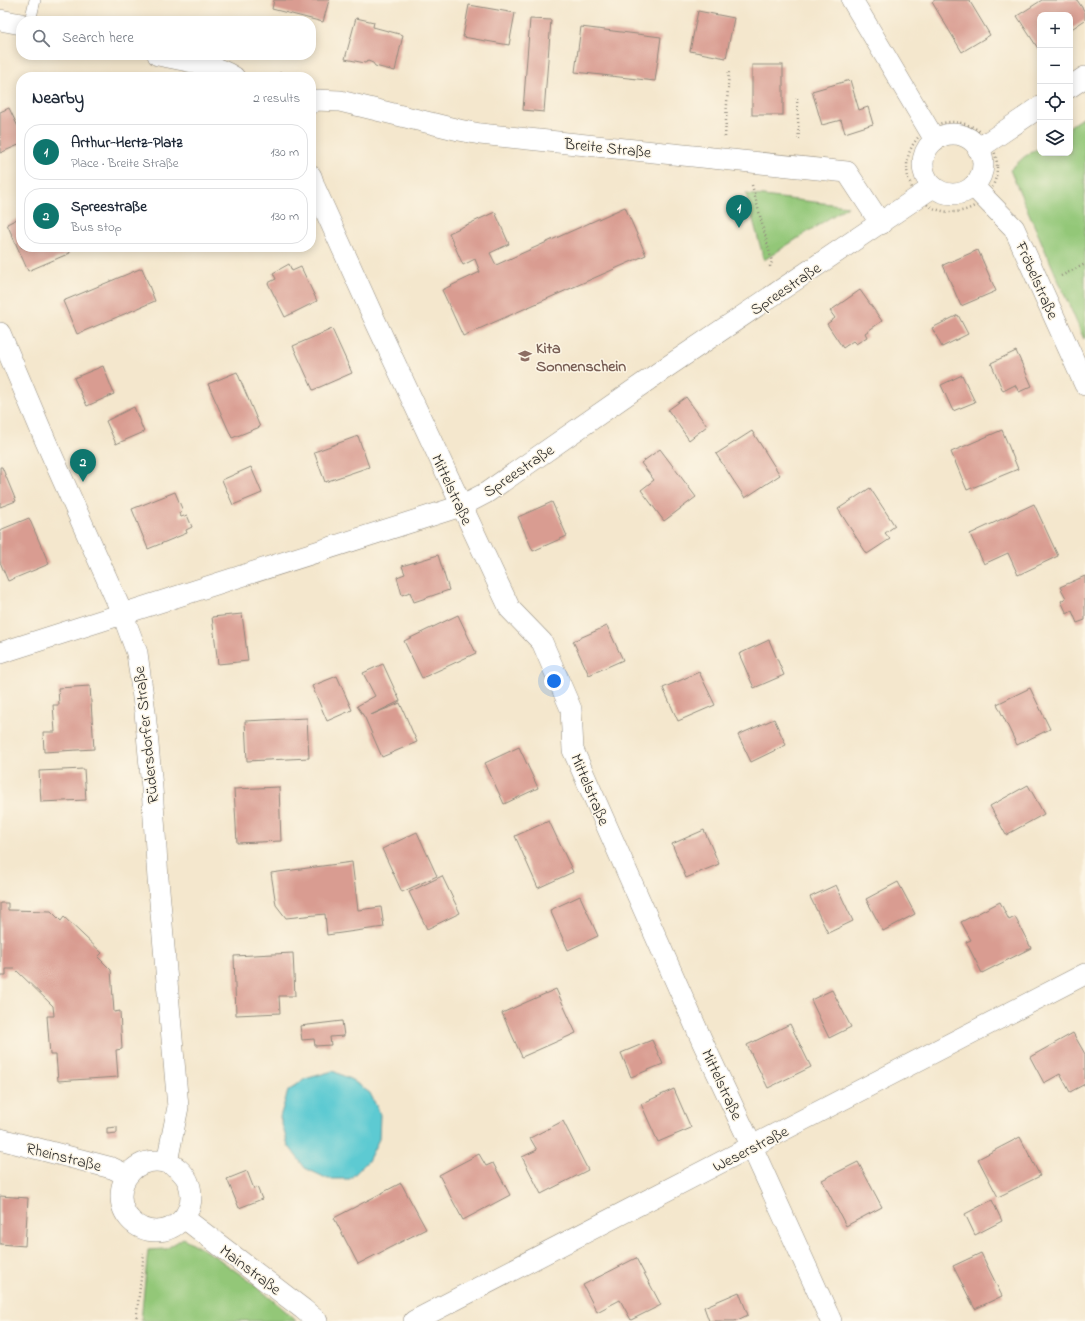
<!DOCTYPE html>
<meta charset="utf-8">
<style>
body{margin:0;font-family:"Indie Flower",sans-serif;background:#f6f6f7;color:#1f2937}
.controls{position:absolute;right:12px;top:12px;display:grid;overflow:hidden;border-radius:8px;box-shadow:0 2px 10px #0003}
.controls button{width:36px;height:36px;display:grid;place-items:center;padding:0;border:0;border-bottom:1px solid #e0e1e3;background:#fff;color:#1f2937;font:20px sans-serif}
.you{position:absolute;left:554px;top:681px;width:14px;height:14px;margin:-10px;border:3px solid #fff;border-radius:50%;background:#1a73e8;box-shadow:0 0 0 6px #1a73e833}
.badge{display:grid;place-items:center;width:26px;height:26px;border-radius:50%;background:#0f766e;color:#fff;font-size:13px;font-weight:700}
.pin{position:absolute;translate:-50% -33px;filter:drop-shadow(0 1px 2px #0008)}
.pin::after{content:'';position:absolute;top:21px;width:14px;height:12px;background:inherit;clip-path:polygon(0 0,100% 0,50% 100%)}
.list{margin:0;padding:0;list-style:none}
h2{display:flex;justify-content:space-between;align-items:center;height:52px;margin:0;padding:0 16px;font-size:17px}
h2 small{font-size:13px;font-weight:400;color:#747a83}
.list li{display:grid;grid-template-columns:26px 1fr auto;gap:12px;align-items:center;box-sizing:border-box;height:56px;margin:0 8px 8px;padding:0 8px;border:1px solid #e0e1e3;border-radius:16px}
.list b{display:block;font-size:15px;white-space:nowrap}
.list p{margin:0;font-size:13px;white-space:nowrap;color:#747a83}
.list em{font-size:13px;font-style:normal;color:#747a83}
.icon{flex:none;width:22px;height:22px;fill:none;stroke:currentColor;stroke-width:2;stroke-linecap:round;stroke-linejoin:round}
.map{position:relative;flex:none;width:1085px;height:1321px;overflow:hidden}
.search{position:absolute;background:#fff;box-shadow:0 2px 10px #0003;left:16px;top:16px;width:300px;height:44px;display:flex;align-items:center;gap:10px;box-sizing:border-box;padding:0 14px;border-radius:16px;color:#747a83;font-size:15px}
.panel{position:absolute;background:#fff;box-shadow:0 2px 10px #0003;left:16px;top:72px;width:300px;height:180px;border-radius:16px}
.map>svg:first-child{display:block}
.green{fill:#93c778;stroke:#5f7952}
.water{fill:#5dcad2;stroke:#447a7e}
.building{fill:#d99c91}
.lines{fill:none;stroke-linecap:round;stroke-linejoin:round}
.service-casing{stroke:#90897c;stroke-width:12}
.minor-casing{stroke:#90897c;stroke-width:22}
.path{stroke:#90897c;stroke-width:2.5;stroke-dasharray:1 3;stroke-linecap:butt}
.service{stroke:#fff;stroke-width:11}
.minor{stroke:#fff;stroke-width:21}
.labels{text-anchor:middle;stroke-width:3;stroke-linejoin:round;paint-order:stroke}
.street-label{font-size:16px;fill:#2b2b2b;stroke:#fcf5e5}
.education-label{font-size:16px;font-weight:bold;fill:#785e54;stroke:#fcf5e5;text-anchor:start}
</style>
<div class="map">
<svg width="1085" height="1321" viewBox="0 0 1085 1321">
<rect width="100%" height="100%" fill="#fcf5e5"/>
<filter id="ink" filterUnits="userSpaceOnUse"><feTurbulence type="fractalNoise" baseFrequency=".025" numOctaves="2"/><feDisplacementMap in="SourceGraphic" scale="8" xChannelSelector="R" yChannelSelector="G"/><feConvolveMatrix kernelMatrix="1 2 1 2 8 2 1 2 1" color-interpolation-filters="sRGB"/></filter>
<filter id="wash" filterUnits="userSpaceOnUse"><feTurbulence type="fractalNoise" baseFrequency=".012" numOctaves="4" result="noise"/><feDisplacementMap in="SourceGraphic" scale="16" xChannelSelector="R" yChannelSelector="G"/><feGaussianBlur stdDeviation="0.9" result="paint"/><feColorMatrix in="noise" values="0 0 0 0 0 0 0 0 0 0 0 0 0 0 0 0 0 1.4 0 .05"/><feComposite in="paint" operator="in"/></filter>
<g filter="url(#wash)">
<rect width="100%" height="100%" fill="#f4e7cd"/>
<!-- green -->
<g class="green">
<polygon points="1085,116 1085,338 1084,339 1010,170 1024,157 1040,147 1040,153 1070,153 1070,126"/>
<polygon points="746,194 848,206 764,260"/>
<polygon points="183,1238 216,1257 251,1282 288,1313 296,1321 141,1321 148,1250 166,1249"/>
</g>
<!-- water -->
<polygon class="water" points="333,1071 352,1080 370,1093 380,1114 379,1139 368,1161 350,1179 328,1179 305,1168 288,1145 280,1117 288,1091 305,1079"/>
<g id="blocks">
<!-- building -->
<g class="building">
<polygon points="274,0 329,0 323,22 272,9"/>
<polygon points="935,0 969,0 990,35 962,52 932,2"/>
<polygon points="1042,0 1077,0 1085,12 1085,20 1070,30 1070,15 1040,15 1040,49 1039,50 1017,16"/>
<polygon points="469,5 515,13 509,45 463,37"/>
<polygon points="698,11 734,18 726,58 690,51"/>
<polygon points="356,18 374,22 373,27 403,35 395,71 375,66 373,63 368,61 365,63 345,59"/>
<polygon points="530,19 551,20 544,112 523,110"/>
<polygon points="581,27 661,37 655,81 575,72"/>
<rect x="752" y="65" width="31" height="50"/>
<polygon points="850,80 859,110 868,107 873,124 845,133 841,120 822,125 812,91"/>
<polygon points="9,108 21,133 21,144 0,153 0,112"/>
<polygon points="625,207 646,255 463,336 442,290 480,272 475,259 463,265 449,233 495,212 509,244 490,253 496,265"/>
<polygon points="21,217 21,247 68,247 70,253 28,271 7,224"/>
<polygon points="978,250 996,291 961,306 943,265"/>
<polygon points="289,264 292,271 301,267 317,301 285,317 268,283 276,279 273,273"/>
<polygon points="142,268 155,301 77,334 63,301"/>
<polygon points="860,290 882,321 865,333 867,337 856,344 853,341 843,348 827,324 835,318 830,311"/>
<polygon points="958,315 968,334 942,347 932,328"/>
<polygon points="332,329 352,373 313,390 293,346"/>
<polygon points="1016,351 1032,386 1019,392 1015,385 1003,391 991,363"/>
<polygon points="103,366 114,394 87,406 74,378"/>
<polygon points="237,372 260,427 232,438 208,384"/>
<polygon points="962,375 975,402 953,411 941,385"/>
<polygon points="686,397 707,426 689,440 668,410"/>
<polygon points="134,407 144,432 116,444 106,421"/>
<polygon points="1002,430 1018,469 967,490 951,452"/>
<polygon points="752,431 780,475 745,498 716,454"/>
<polygon points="358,436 369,467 325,482 314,452"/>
<polygon points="660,449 696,497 664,521 641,490 654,480 641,463"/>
<polygon points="0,467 2,467 16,501 0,507"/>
<polygon points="251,467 262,493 233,505 222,480"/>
<polygon points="870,488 895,526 885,533 890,539 867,554 838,509"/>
<polygon points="175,492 183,511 179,513 181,517 187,515 192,527 186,530 187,533 148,549 132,509"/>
<polygon points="552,502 567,536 533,551 518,517"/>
<polygon points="1034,504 1058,556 1018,575 1008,553 984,564 970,534"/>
<polygon points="29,518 49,564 8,581 0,562 0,530"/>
<polygon points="438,555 449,590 414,602 410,592 402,595 397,577 405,574 402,566"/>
<polygon points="1085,576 1085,620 1077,623 1072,611 1067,614 1061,601 1066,598 1060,587"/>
<polygon points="242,614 248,661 218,664 212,617"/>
<polygon points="458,615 476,653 422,678 404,641"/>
<polygon points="607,626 623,660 589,675 573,641"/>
<polygon points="769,640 784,675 754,688 739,654"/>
<polygon points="383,664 400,701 371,715 400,703 417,742 382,757 365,718 357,706 375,696 363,673"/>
<polygon points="699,672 715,705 678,721 663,688"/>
<polygon points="337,676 352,710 327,721 312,686"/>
<polygon points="90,686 94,749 44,752 43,732 55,732 53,705 59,705 58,688"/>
<polygon points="1030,688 1050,729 1017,745 997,704"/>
<polygon points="307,718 309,758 247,761 245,721"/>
<polygon points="774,719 786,745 751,762 738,735"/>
<polygon points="519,747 538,788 504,804 485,763"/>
<polygon points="84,769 86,800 41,802 39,771"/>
<polygon points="1028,785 1044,814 1006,835 990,806"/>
<polygon points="279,787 281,841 237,843 234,789"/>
<polygon points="549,821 573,872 538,888 515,836"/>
<polygon points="704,830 719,864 686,878 672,844"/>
<polygon points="417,832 437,876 402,892 382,849"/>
<polygon points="352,862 358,910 381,907 384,927 327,935 325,914 286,918 276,905 271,873"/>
<polygon points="442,876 460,913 427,929 409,892"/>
<polygon points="898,882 915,914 883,931 866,899"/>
<polygon points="836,885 853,921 828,933 810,897"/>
<polygon points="580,896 598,936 568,950 550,910"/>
<polygon points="1000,902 1009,920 1015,917 1031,948 982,973 966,942 971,940 961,922"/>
<polygon points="0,903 8,903 8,910 51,911 61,921 64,917 102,953 98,957 111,970 114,1012 120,1011 122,1049 116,1050 118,1077 58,1081 56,1055 50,1055 47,1016 54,1016 53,1006 15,969 6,969 6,976 0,976"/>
<polygon points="293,953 295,996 279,996 280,1013 236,1015 234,956"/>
<polygon points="556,989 576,1033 522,1057 502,1013"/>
<polygon points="832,990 851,1027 829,1038 811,1000"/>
<polygon points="342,1021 344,1036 330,1037 331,1045 315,1046 314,1039 302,1040 300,1026"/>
<polygon points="790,1024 811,1067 768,1088 747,1045"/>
<polygon points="1073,1033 1085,1054 1085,1084 1070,1092 1060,1074 1044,1083 1030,1057"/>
<polygon points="652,1040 663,1064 631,1077 621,1053"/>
<polygon points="674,1089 691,1128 658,1142 641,1104"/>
<polygon points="563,1121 588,1170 541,1194 522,1157 537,1150 530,1138"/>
<polygon points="117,1127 117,1133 107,1134 107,1128"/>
<polygon points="1020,1137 1040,1176 998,1197 978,1159"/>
<polygon points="479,1154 486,1166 493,1163 510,1195 463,1220 439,1175"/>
<polygon points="858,1162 882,1207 846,1226 822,1180"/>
<polygon points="247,1171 254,1189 257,1187 262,1199 239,1208 227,1179"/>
<polygon points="401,1183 426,1229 358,1264 334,1218"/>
<polygon points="0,1196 28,1198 25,1246 0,1244"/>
<polygon points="992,1200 1002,1221 975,1235 965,1214"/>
<polygon points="981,1253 1002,1296 975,1309 953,1266"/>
<polygon points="636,1258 661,1305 631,1320 620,1300 597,1312 583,1285"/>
<polygon points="739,1292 748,1315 735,1321 709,1321 704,1307"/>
</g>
</g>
</g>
<g filter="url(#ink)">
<use href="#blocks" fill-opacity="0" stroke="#90897c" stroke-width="1"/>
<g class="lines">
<!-- service casing -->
<g class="service-casing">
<polyline id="service" points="30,21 35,0"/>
</g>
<!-- minor casing -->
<g class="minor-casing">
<g id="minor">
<polyline points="852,0 935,140"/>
<polyline points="0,20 21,24"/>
<path d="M158 55C181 60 214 64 234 77"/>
<polyline points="1070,87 1085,77"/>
<polyline points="311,103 316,100 340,101 459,130 480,134 847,172 881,224"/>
<circle cx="953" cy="164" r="30"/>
<polyline points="978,149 1040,107"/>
<polyline points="311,176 315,188 372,314 510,609 542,642 571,709 573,750 703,1043 752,1147 831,1321"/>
<polyline points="973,186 1014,228 1085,385"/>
<polyline points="0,333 46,442 123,615 137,653 145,712 152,788 158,879 178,1107 167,1162"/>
<polyline points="0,653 461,506 486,493 661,371 933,187"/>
<polyline points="0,1139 112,1168 127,1175"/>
<circle cx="156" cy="1196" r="35"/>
<polyline points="184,1218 303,1309 317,1321"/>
<polyline points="414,1321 1085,974"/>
</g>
</g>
<!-- path -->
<g class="path">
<polyline points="279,77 281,72"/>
<polyline points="797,98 799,142"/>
<circle cx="952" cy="167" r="45"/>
<polyline points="725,137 729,70"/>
<polyline points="752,185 772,262 770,266 771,269"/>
<polyline points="1061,276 1085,264"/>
<polyline points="136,1321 144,1253"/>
</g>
<!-- service -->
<use href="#service" class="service"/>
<!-- minor -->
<use href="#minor" class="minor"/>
</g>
</g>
<!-- icons -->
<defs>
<g id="school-bare" transform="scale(1.08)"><path d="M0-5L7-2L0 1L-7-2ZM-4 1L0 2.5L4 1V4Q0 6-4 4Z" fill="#8d6e63" stroke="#fcf5e5" stroke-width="2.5" paint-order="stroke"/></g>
</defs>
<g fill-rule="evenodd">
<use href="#school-bare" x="525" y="356"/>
</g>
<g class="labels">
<!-- street labels -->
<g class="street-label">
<text transform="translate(608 147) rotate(6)" y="6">Breite Straße</text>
<text transform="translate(1038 280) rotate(66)" y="6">Fröbelstraße</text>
<text transform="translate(785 288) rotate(-34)" y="6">Spreestraße</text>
<text transform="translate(518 470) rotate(-34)" y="6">Spreestraße</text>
<text transform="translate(453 489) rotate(65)" y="6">Mittelstraße</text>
<text transform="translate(145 735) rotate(-96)" y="6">Rüdersdorfer Straße</text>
<text transform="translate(591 789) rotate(67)" y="6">Mittelstraße</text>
<text transform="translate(723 1084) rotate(65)" y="6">Mittelstraße</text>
<text transform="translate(750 1148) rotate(-27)" y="6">Weserstraße</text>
<text transform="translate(64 1156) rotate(14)" y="6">Rheinstraße</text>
<text transform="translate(251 1269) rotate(37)" y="6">Mainstraße</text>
</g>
<!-- education labels -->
<g class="education-label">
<text x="536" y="353">Kita<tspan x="536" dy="18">Sonnenschein</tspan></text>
</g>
</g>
</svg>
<div class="controls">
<button>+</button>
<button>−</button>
<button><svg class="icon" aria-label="locate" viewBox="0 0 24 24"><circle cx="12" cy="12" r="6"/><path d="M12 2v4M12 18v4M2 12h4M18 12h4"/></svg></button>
<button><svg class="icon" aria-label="layers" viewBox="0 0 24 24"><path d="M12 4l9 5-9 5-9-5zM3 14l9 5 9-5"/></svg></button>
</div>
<div class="you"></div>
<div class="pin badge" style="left:739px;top:228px">1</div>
<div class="pin badge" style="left:83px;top:482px">2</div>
<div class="search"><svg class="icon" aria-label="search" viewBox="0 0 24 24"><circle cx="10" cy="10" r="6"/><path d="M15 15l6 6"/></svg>Search here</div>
<section class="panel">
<h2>Nearby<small>2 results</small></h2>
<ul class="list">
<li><span class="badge">1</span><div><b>Arthur-Hertz-Platz</b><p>Place · Breite Straße</p></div><em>130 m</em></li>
<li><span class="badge">2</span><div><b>Spreestraße</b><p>Bus stop</p></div><em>130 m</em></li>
</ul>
</section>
</div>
